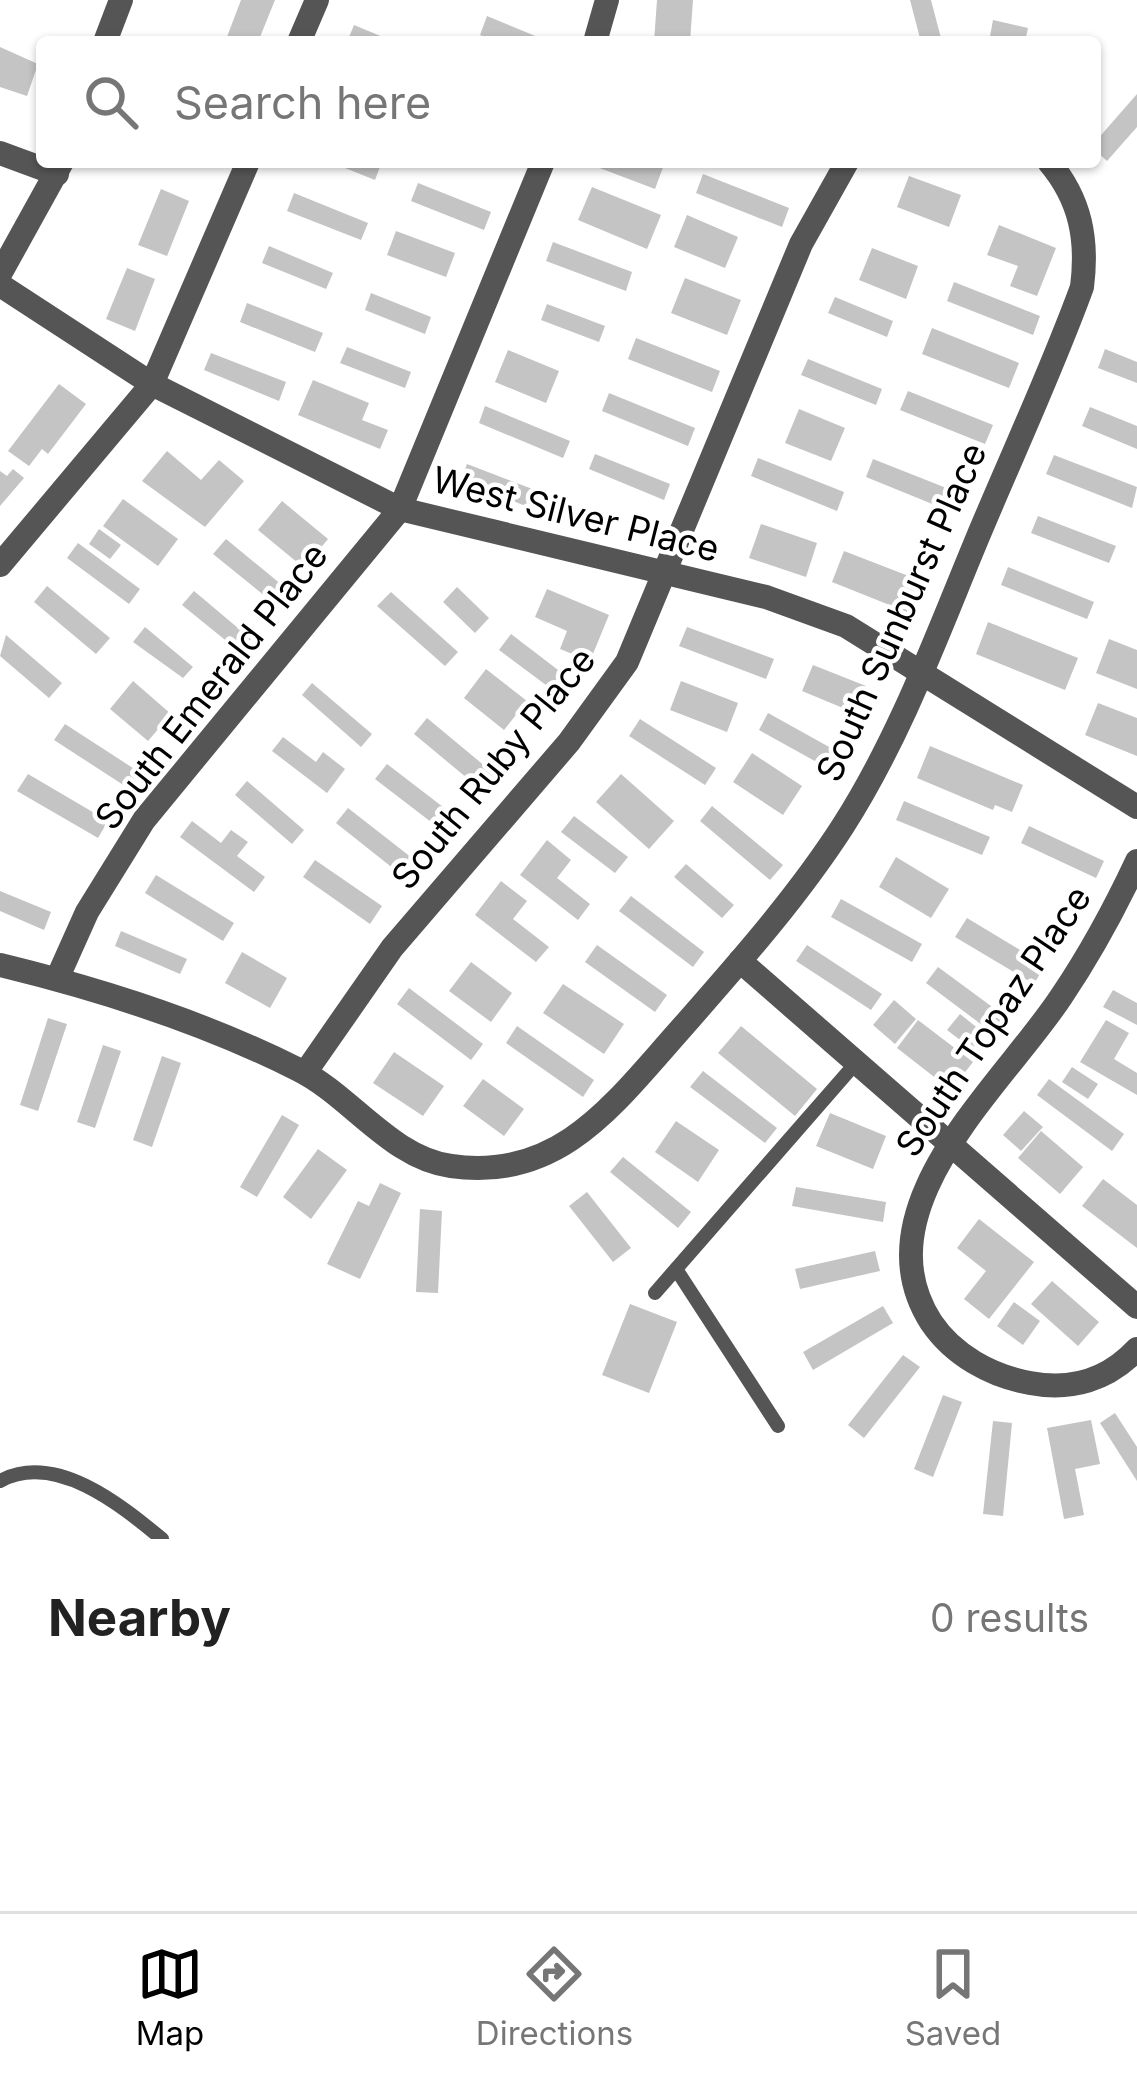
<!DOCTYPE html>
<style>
body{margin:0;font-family:Inter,sans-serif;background:#f6f6f6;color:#222}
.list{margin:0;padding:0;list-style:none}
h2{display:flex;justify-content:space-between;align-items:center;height:156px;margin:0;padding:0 48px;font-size:51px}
h2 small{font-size:39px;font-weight:400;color:#767676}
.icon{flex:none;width:66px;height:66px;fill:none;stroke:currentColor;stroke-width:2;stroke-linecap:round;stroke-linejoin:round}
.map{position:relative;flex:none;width:1137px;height:1539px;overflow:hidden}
.search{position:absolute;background:#fff;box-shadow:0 3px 9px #0004;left:36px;right:36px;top:36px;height:132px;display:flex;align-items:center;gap:30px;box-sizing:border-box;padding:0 42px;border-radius:12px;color:#767676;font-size:45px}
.sheet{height:372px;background:#fff}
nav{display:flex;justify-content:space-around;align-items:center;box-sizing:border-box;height:168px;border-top:3px solid #e0e0e0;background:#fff;font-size:33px;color:#767676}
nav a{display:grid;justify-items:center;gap:6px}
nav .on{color:#000}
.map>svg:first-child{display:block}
.building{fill:#c4c4c4}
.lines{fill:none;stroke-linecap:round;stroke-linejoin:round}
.service{stroke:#555;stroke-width:14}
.minor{stroke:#555;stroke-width:24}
.labels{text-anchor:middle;stroke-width:9;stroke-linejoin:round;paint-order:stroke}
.street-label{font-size:36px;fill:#000;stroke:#fff}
</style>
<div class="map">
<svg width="1137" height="1539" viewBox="0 0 1137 1539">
<rect width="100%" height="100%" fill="#fff"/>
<!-- building -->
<g class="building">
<polygon points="241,0 275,0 258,42 225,42"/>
<polygon points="657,0 693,0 690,42 654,42"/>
<polygon points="910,0 931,0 942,42 921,42"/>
<polygon points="487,16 550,42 497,42 480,35"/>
<polygon points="993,20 1028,28 1025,42 989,42"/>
<polygon points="354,25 395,42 347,42"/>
<polygon points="0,47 38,64 27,96 0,87"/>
<polygon points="1137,94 1137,127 1107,161 1095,150 1095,142"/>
<polygon points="330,162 378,162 381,164 375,180"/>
<polygon points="599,162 665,162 655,189 597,167"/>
<polygon points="703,174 789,208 782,227 696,193"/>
<polygon points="909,176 961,195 949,227 897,207"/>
<polygon points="418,183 491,212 484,230 411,201"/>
<polygon points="592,187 661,215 647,249 578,220"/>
<polygon points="161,189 189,201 167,256 138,245"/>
<polygon points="294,193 368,223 361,240 287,211"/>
<polygon points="687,215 738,237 725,268 674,247"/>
<polygon points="999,225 1056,248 1037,296 1010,286 1018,266 987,255"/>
<polygon points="396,231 455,253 446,277 387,255"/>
<polygon points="553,242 632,272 626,291 546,261"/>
<polygon points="269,246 333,273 326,289 262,263"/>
<polygon points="872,248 918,266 906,299 859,280"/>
<polygon points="127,268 155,279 135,331 106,319"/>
<polygon points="685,278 741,300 727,335 671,313"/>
<polygon points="954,282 1040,316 1033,335 947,301"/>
<polygon points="371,293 431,317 425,334 365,310"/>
<polygon points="835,297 893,321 887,337 828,313"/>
<polygon points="247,303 323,333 315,352 240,322"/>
<polygon points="547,304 605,326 599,342 541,320"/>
<polygon points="932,328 1019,363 1009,388 922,354"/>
<polygon points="636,338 720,371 712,392 628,359"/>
<polygon points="347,347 411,372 405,388 340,363"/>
<polygon points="1105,349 1137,362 1137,383 1098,368"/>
<polygon points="508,350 559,371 546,403 495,382"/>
<polygon points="211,353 286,382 279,401 204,370"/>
<polygon points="808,359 882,389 876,405 801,375"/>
<polygon points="313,380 369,403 362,420 388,430 380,449 298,415"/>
<polygon points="59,384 86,404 48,454 42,449 29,466 8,451"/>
<polygon points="908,391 993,425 985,444 900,410"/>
<polygon points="609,393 695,428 688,446 602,411"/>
<polygon points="485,406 570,441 563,458 479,423"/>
<polygon points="1090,407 1137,426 1137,449 1082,426"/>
<polygon points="799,409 845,428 831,461 785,443"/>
<polygon points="167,451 201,480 219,460 244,481 205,527 142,481"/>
<polygon points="595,454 670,484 664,500 589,469"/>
<polygon points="1054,455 1137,487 1132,508 1046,474"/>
<polygon points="758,458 844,492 837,511 751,476"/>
<polygon points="873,459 959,493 952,512 866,477"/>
<polygon points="467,464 535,490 528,507 461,480"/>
<polygon points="13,469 24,478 0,506 0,471 7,476"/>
<polygon points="123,499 178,539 158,566 103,526"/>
<polygon points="282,501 328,539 304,568 258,530"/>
<polygon points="1038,516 1116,546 1109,563 1031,533"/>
<polygon points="761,524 817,543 806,577 749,558"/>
<polygon points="99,529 121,545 110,559 89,544"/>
<polygon points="226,539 293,594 281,609 213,554"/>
<polygon points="78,543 140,589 129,604 67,558"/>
<polygon points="844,551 919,580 907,612 832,582"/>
<polygon points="1008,567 1094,602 1087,619 1001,585"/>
<polygon points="47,586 110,638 96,654 34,602"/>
<polygon points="457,587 489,618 475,633 443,602"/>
<polygon points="547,589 609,615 590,661 560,649 567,631 535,617"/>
<polygon points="194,591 251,639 240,652 182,605"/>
<polygon points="391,592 458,652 445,666 377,606"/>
<polygon points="988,622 1078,658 1065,690 976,654"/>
<polygon points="145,627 193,667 183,678 133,642"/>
<polygon points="687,627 774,659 766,679 679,646"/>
<polygon points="511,634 562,673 550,688 499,650"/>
<polygon points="6,635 62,683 49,698 0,656"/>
<polygon points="1109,639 1137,650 1137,689 1096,673"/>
<polygon points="813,665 866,686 855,713 802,691"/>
<polygon points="486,669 527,701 504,730 464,698"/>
<polygon points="133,681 171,714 148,741 110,709"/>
<polygon points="681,681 738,703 727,732 670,710"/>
<polygon points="312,683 372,734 361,747 302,695"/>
<polygon points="1098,703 1137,718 1137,756 1085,735"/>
<polygon points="768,713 849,758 840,775 759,730"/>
<polygon points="427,718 498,777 485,793 414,734"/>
<polygon points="640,719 716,768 705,785 629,736"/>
<polygon points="65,724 139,772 128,788 54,740"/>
<polygon points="283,737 316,762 323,752 345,769 327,793 272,751"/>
<polygon points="930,746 1023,785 1012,812 995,805 993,810 917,778"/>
<polygon points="752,753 802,786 783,815 733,782"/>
<polygon points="387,764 460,820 448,835 375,779"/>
<polygon points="28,774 108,821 98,838 17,791"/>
<polygon points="621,774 674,821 649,849 596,802"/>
<polygon points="247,781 304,830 292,844 235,795"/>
<polygon points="904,801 990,837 982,855 896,820"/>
<polygon points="712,806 783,865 770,880 700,821"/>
<polygon points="348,808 421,865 409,881 336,823"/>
<polygon points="574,816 628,857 615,873 561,832"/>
<polygon points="192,821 221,843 231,830 248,842 237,856 265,877 254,892 180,837"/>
<polygon points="1029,826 1104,861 1096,878 1021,843"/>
<polygon points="547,840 571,860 557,878 590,904 578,920 520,875"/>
<polygon points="896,857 949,889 931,918 879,887"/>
<polygon points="315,860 382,906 370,924 303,877"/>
<polygon points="686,864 734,905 722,918 674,877"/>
<polygon points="156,875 234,923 223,941 145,893"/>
<polygon points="501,881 527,901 513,919 549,947 536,962 475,915"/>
<polygon points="0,891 51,912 44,930 0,911"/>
<polygon points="631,896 704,952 693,967 619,911"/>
<polygon points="841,899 922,944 912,962 831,917"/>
<polygon points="967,918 1045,965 1034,984 955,937"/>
<polygon points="121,931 187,959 180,974 115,946"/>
<polygon points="597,945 667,995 655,1012 585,962"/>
<polygon points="807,945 882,994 871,1010 796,961"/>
<polygon points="242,952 287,978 270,1008 225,983"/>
<polygon points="471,962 512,993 491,1022 449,991"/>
<polygon points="938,967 1010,1020 998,1037 926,983"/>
<polygon points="563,984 624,1024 604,1054 543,1013"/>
<polygon points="409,988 483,1044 471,1060 397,1004"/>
<polygon points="1113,990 1137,1003 1137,1025 1103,1007"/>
<polygon points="894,1000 916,1019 895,1044 873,1025"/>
<polygon points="960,1014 985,1034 972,1049 947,1030"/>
<polygon points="48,1018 67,1024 38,1111 20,1105"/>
<polygon points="918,1020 973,1062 951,1090 897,1048"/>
<polygon points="1106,1020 1129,1033 1114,1059 1137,1073 1137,1095 1080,1062"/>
<polygon points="517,1026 594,1080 583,1097 506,1043"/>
<polygon points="741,1026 817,1089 795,1116 718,1053"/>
<polygon points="103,1045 121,1051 95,1128 77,1122"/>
<polygon points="394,1052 444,1086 423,1116 373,1083"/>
<polygon points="162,1056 181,1063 152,1147 133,1140"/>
<polygon points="1072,1067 1098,1084 1088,1099 1062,1082"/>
<polygon points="703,1071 777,1128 765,1143 690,1087"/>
<polygon points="483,1079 524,1109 504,1136 463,1106"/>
<polygon points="1049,1079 1124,1134 1112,1151 1037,1095"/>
<polygon points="1024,1111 1043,1127 1021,1151 1003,1135"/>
<polygon points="830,1113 886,1136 873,1169 816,1146"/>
<polygon points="282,1115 299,1125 257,1197 240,1187"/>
<polygon points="676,1121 719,1150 698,1182 655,1152"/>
<polygon points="1041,1131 1083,1167 1060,1194 1018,1158"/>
<polygon points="318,1149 347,1170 311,1219 283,1197"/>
<polygon points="623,1157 691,1212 678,1228 610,1172"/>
<polygon points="1103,1179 1137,1205 1137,1248 1082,1206"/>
<polygon points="380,1183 401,1193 360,1279 327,1264 358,1201 369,1206"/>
<polygon points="796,1187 886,1202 883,1222 792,1206"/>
<polygon points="587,1192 631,1248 613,1262 569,1206"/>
<polygon points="420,1209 442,1211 438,1293 416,1292"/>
<polygon points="979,1219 1034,1262 989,1319 964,1299 986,1271 957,1248"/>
<polygon points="875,1251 880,1271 800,1289 795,1269"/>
<polygon points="1052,1281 1099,1322 1078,1346 1031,1304"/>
<polygon points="1014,1302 1040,1321 1023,1345 997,1326"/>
<polygon points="630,1304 677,1322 649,1393 602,1375"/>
<polygon points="883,1306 893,1323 813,1370 803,1352"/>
<polygon points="903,1355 920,1367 864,1438 848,1425"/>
<polygon points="943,1395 962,1402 933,1477 914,1469"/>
<polygon points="1115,1413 1137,1447 1137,1481 1100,1423"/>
<polygon points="1091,1420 1100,1464 1075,1469 1084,1515 1064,1519 1047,1428"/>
<polygon points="993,1421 1012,1423 1003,1516 983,1514"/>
</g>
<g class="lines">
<!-- service -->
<g class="service">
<polyline points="676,1269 778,1426"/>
<polyline points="655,1293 855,1064"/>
<path d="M0 1481C55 1451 121 1505 162 1539"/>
</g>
<!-- minor -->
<g class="minor">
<polyline points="105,42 121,0"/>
<polyline points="299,42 317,0"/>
<polyline points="595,42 607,0"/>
<polyline points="0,153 57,174"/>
<polyline points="0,274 62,162"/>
<polyline points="0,285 152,384 400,509 766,597 846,626 1137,807"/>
<polyline points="0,565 152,384 248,162"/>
<path d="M1137 861C1115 908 1090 954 1061 997 1003 1085 858 1208 931 1322 953 1355 991 1376 1030 1383 1071 1391 1108 1380 1137 1349"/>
<polyline points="740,961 1137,1307"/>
<path d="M0 965C103 990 204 1022 299 1070 351 1096 391 1158 451 1166 559 1182 614 1104 679 1031 736 966 796 899 843 826 900 737 937 635 977 539 1012 455 1051 372 1082 287 1088 240 1081 200 1049 162"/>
<polyline points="57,979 87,912 144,820 400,509 543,162"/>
<polyline points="305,1073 392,948 569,742 627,662 801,244 847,162"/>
</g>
</g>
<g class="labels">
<!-- street labels -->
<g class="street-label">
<text transform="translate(576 514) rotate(14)" y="13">West Silver Place</text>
<text transform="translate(901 612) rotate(-66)" y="13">South Sunburst Place</text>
<text transform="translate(211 686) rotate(-52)" y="13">South Emerald Place</text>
<text transform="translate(493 768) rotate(-51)" y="13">South Ruby Place</text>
<text transform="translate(993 1021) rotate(-56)" y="13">South Topaz Place</text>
</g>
</g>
</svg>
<div class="search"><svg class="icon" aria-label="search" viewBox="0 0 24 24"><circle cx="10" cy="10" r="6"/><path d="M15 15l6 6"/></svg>Search here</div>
</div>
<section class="sheet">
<h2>Nearby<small>0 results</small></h2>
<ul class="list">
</ul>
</section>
<nav>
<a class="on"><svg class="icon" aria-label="map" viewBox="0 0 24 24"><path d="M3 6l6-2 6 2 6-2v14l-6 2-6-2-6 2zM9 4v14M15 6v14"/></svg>Map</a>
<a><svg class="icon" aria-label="directions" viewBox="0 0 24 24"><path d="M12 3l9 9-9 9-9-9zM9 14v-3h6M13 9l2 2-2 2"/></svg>Directions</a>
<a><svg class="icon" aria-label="saved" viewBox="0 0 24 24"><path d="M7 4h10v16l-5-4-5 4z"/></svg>Saved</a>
</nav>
